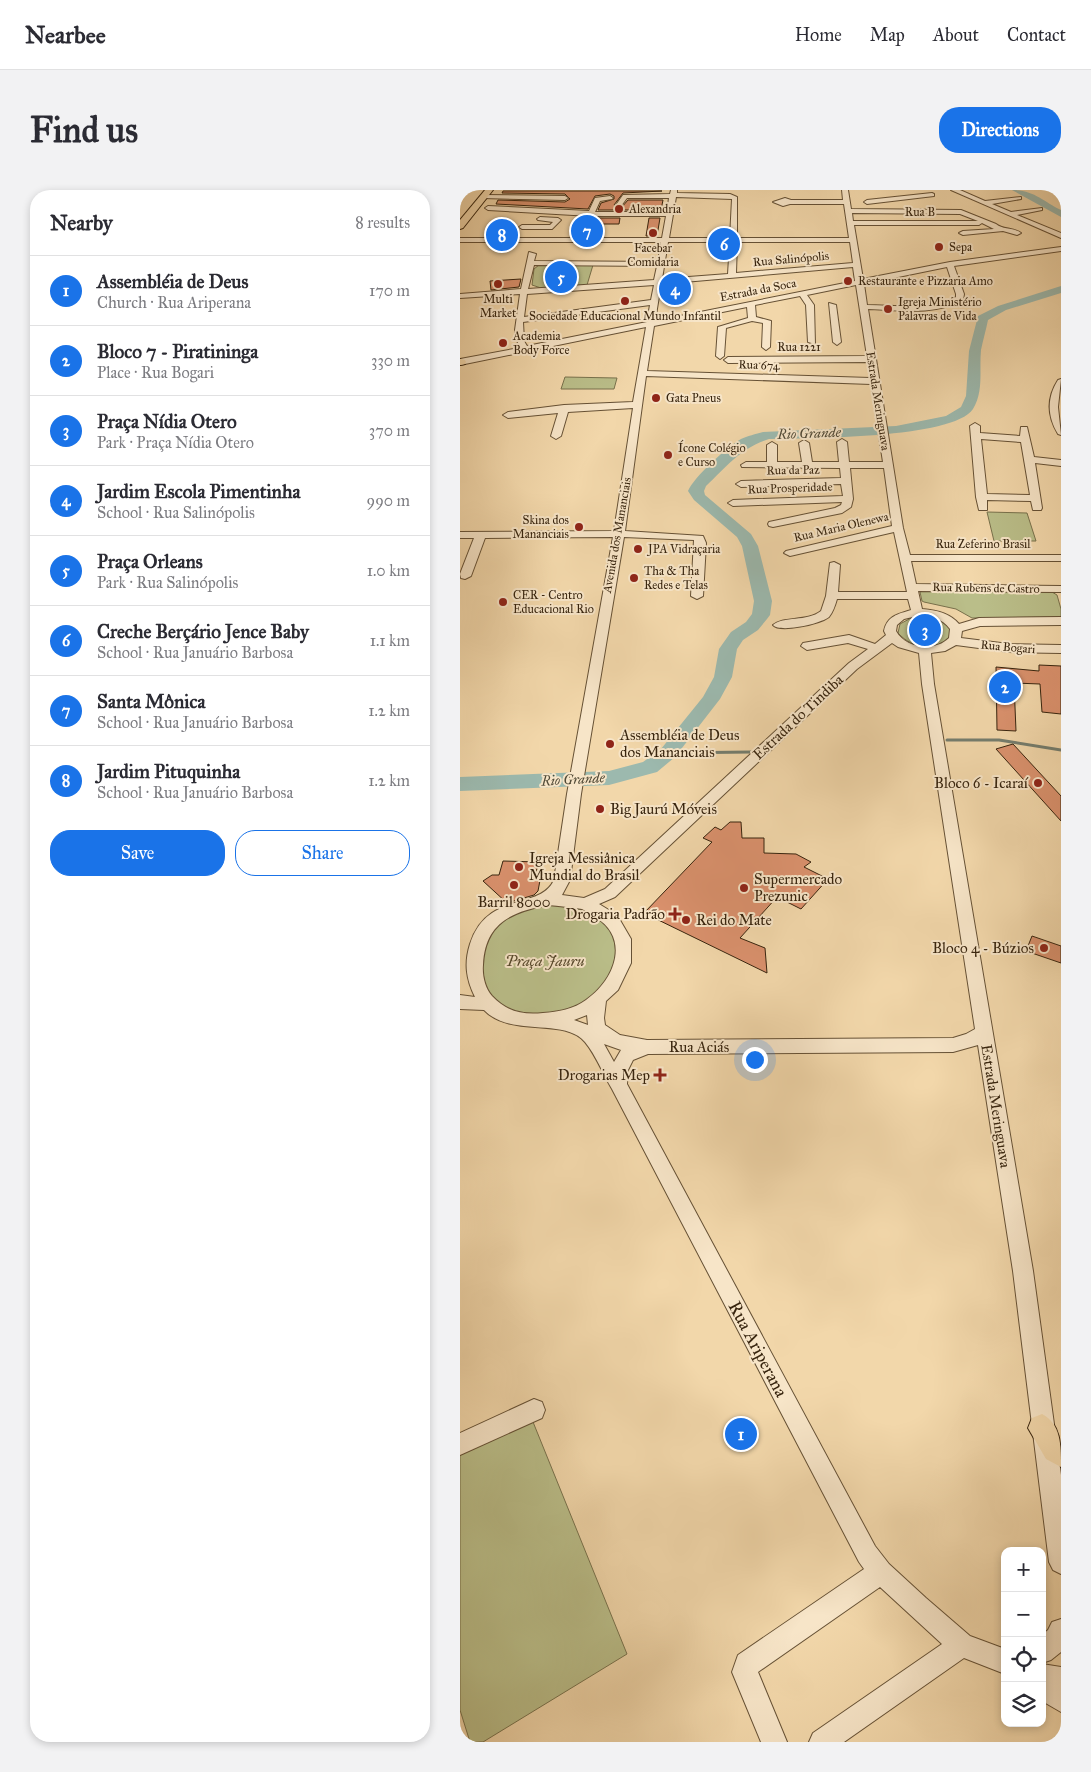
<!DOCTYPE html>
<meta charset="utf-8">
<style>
body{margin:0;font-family:"IM FELL Great Primer",serif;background:#f2f2f3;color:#2b2b33}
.controls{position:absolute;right:15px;bottom:15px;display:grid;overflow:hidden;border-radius:10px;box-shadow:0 2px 8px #0003}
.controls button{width:45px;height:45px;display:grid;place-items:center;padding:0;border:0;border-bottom:1px solid #e1e1e2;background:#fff;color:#2b2b33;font:25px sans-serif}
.you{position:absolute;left:294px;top:869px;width:18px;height:18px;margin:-12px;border:4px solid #fff;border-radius:50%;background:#1a73e8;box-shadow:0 0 0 8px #1a73e833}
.badge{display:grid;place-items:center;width:32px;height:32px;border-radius:50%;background:#1a73e8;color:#fff;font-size:16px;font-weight:700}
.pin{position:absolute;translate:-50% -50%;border:2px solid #fff;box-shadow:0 1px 5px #0006}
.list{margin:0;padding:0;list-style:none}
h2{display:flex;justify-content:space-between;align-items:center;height:65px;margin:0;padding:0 20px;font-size:21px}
h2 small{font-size:16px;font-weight:400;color:#7c7c81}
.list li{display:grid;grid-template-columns:32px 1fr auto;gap:15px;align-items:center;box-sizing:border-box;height:70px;padding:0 20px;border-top:1px solid #e1e1e2}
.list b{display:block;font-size:19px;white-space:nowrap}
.list p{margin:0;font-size:16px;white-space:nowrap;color:#7c7c81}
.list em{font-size:16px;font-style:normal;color:#7c7c81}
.actions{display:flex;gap:10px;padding:15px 20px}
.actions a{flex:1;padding:11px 0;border:1px solid #1a73e8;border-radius:20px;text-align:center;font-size:18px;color:#1a73e8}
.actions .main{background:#1a73e8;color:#fff}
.icon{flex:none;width:28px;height:28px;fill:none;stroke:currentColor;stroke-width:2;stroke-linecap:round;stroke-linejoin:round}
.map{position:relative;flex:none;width:601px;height:1552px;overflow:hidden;border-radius:20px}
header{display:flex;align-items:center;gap:30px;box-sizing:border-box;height:70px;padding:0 25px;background:#fff;border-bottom:1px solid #e1e1e2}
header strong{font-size:24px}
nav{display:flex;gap:28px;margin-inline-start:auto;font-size:18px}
.intro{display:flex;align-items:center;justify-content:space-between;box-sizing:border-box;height:120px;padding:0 30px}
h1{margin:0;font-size:35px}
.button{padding:12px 22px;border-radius:20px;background:#1a73e8;color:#fff;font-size:18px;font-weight:700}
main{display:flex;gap:30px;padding:0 30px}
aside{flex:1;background:#fff;border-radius:20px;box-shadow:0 2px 8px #0003}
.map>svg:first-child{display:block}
.green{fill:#babe89;stroke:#78714c}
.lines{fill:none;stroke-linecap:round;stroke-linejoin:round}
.stream{stroke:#747d6e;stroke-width:3}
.river{fill:#9cb9ae;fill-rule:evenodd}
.building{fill:#da916d;stroke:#37240e}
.minor-casing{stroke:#665135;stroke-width:2}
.major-casing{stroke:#37240e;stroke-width:2}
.minor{fill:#f7e5c8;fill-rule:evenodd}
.major{fill:#f2d7aa;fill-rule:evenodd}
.poi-dot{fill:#8f2418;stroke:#f7e5c8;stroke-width:2}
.labels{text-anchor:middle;stroke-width:4;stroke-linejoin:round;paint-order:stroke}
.far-poi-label{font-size:12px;fill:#37240e;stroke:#f7e5c8;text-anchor:start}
.far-street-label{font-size:12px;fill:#37240e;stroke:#f7e5c8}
.far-water-label{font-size:14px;font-style:italic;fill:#504936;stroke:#f7e5c8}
.street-label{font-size:15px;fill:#37240e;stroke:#f7e5c8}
.poi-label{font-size:15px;fill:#37240e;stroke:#f7e5c8;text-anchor:start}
.park-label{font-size:15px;font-style:italic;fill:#584a2d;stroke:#f7e5c8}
.near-street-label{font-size:18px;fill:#37240e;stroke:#f7e5c8}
</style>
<header>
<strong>Nearbee</strong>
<nav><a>Home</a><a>Map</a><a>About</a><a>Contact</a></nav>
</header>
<div class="intro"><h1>Find us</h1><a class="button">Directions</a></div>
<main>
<aside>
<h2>Nearby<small>8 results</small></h2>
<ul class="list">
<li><span class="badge">1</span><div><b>Assembléia de Deus</b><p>Church · Rua Ariperana</p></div><em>170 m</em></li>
<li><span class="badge">2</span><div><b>Bloco 7 - Piratininga</b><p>Place · Rua Bogari</p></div><em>330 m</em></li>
<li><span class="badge">3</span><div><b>Praça Nídia Otero</b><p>Park · Praça Nídia Otero</p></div><em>370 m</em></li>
<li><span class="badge">4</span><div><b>Jardim Escola Pimentinha</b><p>School · Rua Salinópolis</p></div><em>990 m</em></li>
<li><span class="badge">5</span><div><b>Praça Orleans</b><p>Park · Rua Salinópolis</p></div><em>1.0 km</em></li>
<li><span class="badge">6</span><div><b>Creche Berçário Jence Baby</b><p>School · Rua Januário Barbosa</p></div><em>1.1 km</em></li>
<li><span class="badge">7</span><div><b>Santa Mônica</b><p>School · Rua Januário Barbosa</p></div><em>1.2 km</em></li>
<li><span class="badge">8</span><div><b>Jardim Pituquinha</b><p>School · Rua Januário Barbosa</p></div><em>1.2 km</em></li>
</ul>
<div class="actions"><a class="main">Save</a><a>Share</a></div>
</aside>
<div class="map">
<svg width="601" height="1552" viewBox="0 0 601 1552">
<rect width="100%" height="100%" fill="#f2d7aa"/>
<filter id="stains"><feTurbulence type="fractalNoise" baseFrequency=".004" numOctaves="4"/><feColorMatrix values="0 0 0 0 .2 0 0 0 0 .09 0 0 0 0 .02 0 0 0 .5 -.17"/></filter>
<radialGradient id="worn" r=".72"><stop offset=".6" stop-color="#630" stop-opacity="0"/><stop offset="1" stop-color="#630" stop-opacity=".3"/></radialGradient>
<!-- green -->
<g class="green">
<polygon points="79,75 133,75 127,95 81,98 72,95 74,79"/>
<polygon points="105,187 157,188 154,199 101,199"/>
<polygon points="527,322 567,323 576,351 534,351"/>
<polygon points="463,400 592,402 597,405 601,419 601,427 512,428 496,419 464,412 462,411 460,402"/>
<path d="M467 426C479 429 488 432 493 444L491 450C471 459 454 460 438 443L440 434 451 428Z"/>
<path d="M93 715 113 717 131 723 145 733 154 745 159 761 149 793 117 818 96 825 53 824 21 806 24 745C51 725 58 719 93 715Z"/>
<polygon points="71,1227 167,1464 23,1552 10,1552 0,1520 0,1262"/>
</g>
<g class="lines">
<!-- stream -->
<g class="stream">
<polyline points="487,550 539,550 601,560"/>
<polyline points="208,563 291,562"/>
</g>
<!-- river -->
<g class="river">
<path d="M552 0C574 0 583 11 601 20V27Z"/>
<path d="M601 96V103L546 120 528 130C526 140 523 150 521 160 519 180 524 201 513 219 493 249 346 248 309 249 282 257 266 277 246 296L244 301 245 305 291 344 298 356 312 411 310 425 307 429 298 440 283 450 277 459 272 487 260 509 215 567 197 582 149 595 0 601V587L149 581 183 572 201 559 243 507 254 487 259 459 271 442 286 432 292 424 294 411 282 356 277 347 234 310 228 301C234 287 267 257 281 249 287 246 296 244 303 242L436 236 486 226 501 217 506 206 509 161 518 126 538 116Z"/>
</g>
</g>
<!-- building -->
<g class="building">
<polygon points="43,1 202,1 163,3 154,15 161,18 168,10 203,10 201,20 138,20 141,13 154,9 154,6 150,4 135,6 128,19 36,14 38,10 105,12 110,9 105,4 42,3"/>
<polygon points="119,27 131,28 160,28 159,34 143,34 139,46 112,46"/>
<polygon points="189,28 200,28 197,46 186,46"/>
<polygon points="61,89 59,97 31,100 30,91"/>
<polygon points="579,475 601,476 601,524 582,522 580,494 554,493 556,541 537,540 536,477 579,481"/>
<polygon points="553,554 601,606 601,631 536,559"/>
<polygon points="270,632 281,632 282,648 304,648 304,663 336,664 351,672 344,677 368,689 341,719 317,707 280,748 305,758 307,783 184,723 252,652 243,648 255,637 261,640"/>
<polygon points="43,671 79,672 75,685 81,685 78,701 74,705 47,713 23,691 32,685 39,685"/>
<polygon points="572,746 601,756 601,773 566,761"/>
</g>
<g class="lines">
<!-- minor casing -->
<g class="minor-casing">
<g id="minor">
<path d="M211 0H217V3L270 4 277 7V48H389L384 14H330L323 16 313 12 325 8 331 10H383L382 0H388L391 19 501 20 536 34C543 40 553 37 561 43L557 45 543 41 503 45 499 43 503 41 534 39 522 33 519 35H394L403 89 490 72 601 57V61L494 76 504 104 503 110C475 126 438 120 408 119L443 338 450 365H601V371H451L456 394 601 396V402L458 401 462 419C476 420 490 423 499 434L519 428 601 427V435L520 436 502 441 501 448 549 454 601 455V463L549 462 496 455 485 461 471 463 474 494 573 1081 601 1285V1384L593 1380 589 1372 553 1081 518 855 493 862 188 864 173 870 168 880 167 894 415 1356 429 1374 466 1408 510 1446 545 1459V1484L504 1468 384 1552H349L353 1543 482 1454 420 1397 298 1482 327 1552H301L272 1482 278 1465 404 1379 399 1372 152 899C143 884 136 865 125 852 104 827 51 848 24 820L0 819V805L15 807C6 789 4 773 10 754 27 700 80 721 94 690L107 604 153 347 25 348 11 386 5 389 1 388 0 384 14 348H0V342L154 341 173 218 108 222 101 246 96 249 91 246 98 223 48 228 43 225 48 222 104 215 173 212 186 137 0 175V169L59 158 55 140 60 104 0 108V104L61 99 69 62 76 64 74 71 198 72 201 52H0V48H202L206 26H131L28 20 25 18 28 16 129 21 135 8 150 6 153 8 152 9 140 11 135 22H207L209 8H167L161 16 156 15 163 5 210 4ZM216 7 272 9 270 48H209ZM392 23 500 24 518 31H393ZM208 52H270L268 84 202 89ZM277 52H390L393 73 276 83ZM74 75 197 76 194 90 68 99ZM393 77 395 91 195 131 201 94ZM487 77 496 104V107C471 122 435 115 407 115L404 94ZM194 95 191 110 64 127 67 104ZM396 95 407 166 268 167 264 170 268 173 408 172 410 188 187 181 194 136 287 117 288 128 258 137 256 166 260 169 264 166 266 138 292 131 303 133 302 157 306 160 310 157 311 131 296 127 295 115 340 106 346 115 348 152 355 154 354 115 347 105ZM190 115 187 132 67 156 64 151 63 132ZM186 186 411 194 423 272H389L387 252 382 249 377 252 379 272H352L349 253 344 250 339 253 342 272H317V255L312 252 307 255V272H286L281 275 282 277 380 278 381 288 281 291 276 294 281 297 381 294 383 306 273 310 268 313 273 316 382 312 381 315 375 318 309 332 308 334 309 336 313 337 382 323 391 317 393 309 390 278H424L432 336 326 361 324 363 330 366 434 342 447 402H378L380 375 374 372 370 373 366 406 361 421C347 432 323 426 313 435 320 443 360 434 369 427 373 422 375 416 377 409H448L451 420C438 424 427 426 424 441L426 445 415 454 389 445 343 453 341 456 347 460 388 453 408 459 389 473 145 699 124 708 102 705 110 690 121 604 164 347 234 350 231 406 237 409 243 406 246 353 243 346 165 341ZM457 426C470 426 482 428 490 439L489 448C475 462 446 459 436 441L437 435 444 429ZM432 453 438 457 459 463 462 494 515 839 506 844 493 848 187 850 160 845 145 835 144 828 146 811 158 800 171 773V749L157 725 139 714 155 707 397 479ZM88 715C99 716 111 717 122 719 126 721 131 724 135 727 171 748 155 790 126 810 114 819 98 822 83 823 63 825 47 822 32 806 25 798 22 785 23 775 25 733 51 722 88 715ZM127 825 128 835 114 830ZM144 854 161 860 154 872Z"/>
<polygon points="491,0 500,0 525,11 561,7 561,9 532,14 551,22 582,18 582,20 557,25 601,43 601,48"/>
<polygon points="592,0 599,0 601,2 601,8"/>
<polygon points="472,3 474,4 474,6 407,14 404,12 407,10"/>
<polygon points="24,5 105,6 108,8 105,10 22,8 22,6"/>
<polygon points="80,27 98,28 101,30 92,39 62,39 59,37 62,35 90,35 93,32 78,30 77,29"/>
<polygon points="369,113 376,115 381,152 377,155 373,152"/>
<path d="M601 189 598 217 601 245 598 244C587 226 587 207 598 190Z"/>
<path d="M515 233 520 236V243L560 246 561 237H567L574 267 601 270V276L575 273 582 318 581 320H573L571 311 527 310V320H519L516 307 510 236ZM521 249 561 252 570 305 527 304Z"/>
<polygon points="74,1209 82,1212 85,1220 82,1228 0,1265 0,1243"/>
<polygon points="601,1429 601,1462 591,1470 582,1473 582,1445 588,1440 592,1432"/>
<polygon points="582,1474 601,1477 601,1522 582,1511"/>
</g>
</g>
<!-- major casing -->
<g class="major-casing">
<g id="major">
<polygon points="25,0 33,0 3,38 0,39 0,30"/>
<polygon points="0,169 5,170 6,172 5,174 0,175"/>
<path d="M582 1224C601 1234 601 1255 601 1277L586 1269 568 1238 572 1228Z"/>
</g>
</g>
<!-- minor -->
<use href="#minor" class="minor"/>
<!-- major -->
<use href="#major" class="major"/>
</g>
<!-- markers -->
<g class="poi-dot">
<circle cx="159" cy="19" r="5"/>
<circle cx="193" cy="43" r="5"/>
<circle cx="479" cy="57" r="5"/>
<circle cx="388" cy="91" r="5"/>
<circle cx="38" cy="94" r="5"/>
<circle cx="165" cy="111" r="5"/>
<circle cx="428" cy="119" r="5"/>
<circle cx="43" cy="153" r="5"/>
<circle cx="196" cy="208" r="5"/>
<circle cx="208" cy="265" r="5"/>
<circle cx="119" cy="337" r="5"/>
<circle cx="178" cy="359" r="5"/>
<circle cx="174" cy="388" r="5"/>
<circle cx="43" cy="412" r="5"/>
<circle cx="150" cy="554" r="5"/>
<circle cx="578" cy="593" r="5"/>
<circle cx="140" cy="619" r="5"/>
<circle cx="59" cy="677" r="5"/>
<circle cx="54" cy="695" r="5"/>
<circle cx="284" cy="698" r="5"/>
<path d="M212.5 716.5h5v5h5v5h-5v5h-5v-5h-5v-5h5z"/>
<circle cx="226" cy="730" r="5"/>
<circle cx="584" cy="758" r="5"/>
<path d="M197.5 877.5h5v5h5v5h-5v5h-5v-5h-5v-5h5z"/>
</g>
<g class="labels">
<!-- far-poi labels -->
<g class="far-poi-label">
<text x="169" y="23">Alexandria</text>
<text x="489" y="61">Sepa</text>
<text x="193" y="62" text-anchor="middle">Facebar<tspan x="193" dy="14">Comidaria</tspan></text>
<text x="398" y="95">Restaurante e Pizzaria Amo</text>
<text x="38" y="113" text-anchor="middle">Multi<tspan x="38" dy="14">Market</tspan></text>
<text x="438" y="116">Igreja Ministério<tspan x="438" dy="14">Palavras de Vida</tspan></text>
<text x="165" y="130" text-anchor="middle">Sociedade Educacional Mundo Infantil</text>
<text x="53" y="150">Academia<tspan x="53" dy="14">Body Force</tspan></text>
<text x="206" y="212">Gata Pneus</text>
<text x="218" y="262">Ícone Colégio<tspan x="218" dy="14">e Curso</tspan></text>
<text x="109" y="334" text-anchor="end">Skina dos<tspan x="109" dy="14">Mananciais</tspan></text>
<text x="188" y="363">JPA Vidraçaria</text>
<text x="184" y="385">Tha &amp; Tha<tspan x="184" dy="14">Redes e Telas</tspan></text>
<text x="53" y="409">CER - Centro<tspan x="53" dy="14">Educacional Rio</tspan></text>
</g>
<!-- far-street labels -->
<g class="far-street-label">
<text x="460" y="26">Rua B</text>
<text transform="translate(331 69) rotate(-5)" y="4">Rua Salinópolis</text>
<text transform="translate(298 100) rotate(-11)" y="4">Estrada da Soca</text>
<text x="339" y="161">Rua 1221</text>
<text transform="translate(299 175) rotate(2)" y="4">Rua 674</text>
<text transform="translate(418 211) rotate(81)" y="4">Estrada Meringuava</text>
<text transform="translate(333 280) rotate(-1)" y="4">Rua da Paz</text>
<text transform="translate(330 298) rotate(-2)" y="4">Rua Prosperidade</text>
<text transform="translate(381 337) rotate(-13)" y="4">Rua Maria Olenewa</text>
<text transform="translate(157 345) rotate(-80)" y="4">Avenida dos Mananciais</text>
<text x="523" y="358">Rua Zeferino Brasil</text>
<text transform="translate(526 398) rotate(1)" y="4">Rua Rubens de Castro</text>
<text transform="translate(548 457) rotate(5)" y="4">Rua Bogari</text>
</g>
<!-- far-water labels -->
<g class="far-water-label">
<text transform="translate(349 243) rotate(-2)" y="5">Rio Grande</text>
<text transform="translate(113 589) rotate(-3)" y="5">Rio Grande</text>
</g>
<!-- street labels -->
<g class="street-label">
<text transform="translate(338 527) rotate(-43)" y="5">Estrada do Tindiba</text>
<text x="239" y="862">Rua Aciás</text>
<text transform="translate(536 916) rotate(81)" y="5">Estrada Meringuava</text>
</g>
<!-- poi labels -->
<g class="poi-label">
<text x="160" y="550">Assembléia de Deus<tspan x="160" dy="17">dos Mananciais</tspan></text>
<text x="568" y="598" text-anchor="end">Bloco 6 - Icaraí</text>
<text x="150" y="624">Big Jaurú Móveis</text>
<text x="69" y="673">Igreja Messiânica<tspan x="69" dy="17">Mundial do Brasil</tspan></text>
<text x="294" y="694">Supermercado<tspan x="294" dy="17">Prezunic</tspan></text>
<text x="54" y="717" text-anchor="middle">Barril 8000</text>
<text x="205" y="729" text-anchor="end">Drogaria Padrão</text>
<text x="236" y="735">Rei do Mate</text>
<text x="574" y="763" text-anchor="end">Bloco 4 - Búzios</text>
<text x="190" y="890" text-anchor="end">Drogarias Mep</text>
</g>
<!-- park labels -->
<g class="park-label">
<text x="85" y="776">Praça Jauru</text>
</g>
<!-- near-street labels -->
<g class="near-street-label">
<text transform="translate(298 1159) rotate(62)" y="6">Rua Ariperana</text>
</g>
</g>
<rect width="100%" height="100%" filter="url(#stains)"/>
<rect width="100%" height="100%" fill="url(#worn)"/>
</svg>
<div class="controls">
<button>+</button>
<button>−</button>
<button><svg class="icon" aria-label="locate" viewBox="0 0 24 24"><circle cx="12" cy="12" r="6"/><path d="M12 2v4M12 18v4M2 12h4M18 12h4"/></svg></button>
<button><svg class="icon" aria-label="layers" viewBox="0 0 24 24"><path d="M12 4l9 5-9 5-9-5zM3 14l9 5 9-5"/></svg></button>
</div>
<div class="you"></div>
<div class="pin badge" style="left:281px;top:1244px">1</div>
<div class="pin badge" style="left:545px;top:497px">2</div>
<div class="pin badge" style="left:465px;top:440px">3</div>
<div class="pin badge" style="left:215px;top:99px">4</div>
<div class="pin badge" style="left:101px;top:87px">5</div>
<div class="pin badge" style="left:264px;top:54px">6</div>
<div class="pin badge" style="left:127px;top:41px">7</div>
<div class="pin badge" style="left:42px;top:45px">8</div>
</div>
</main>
